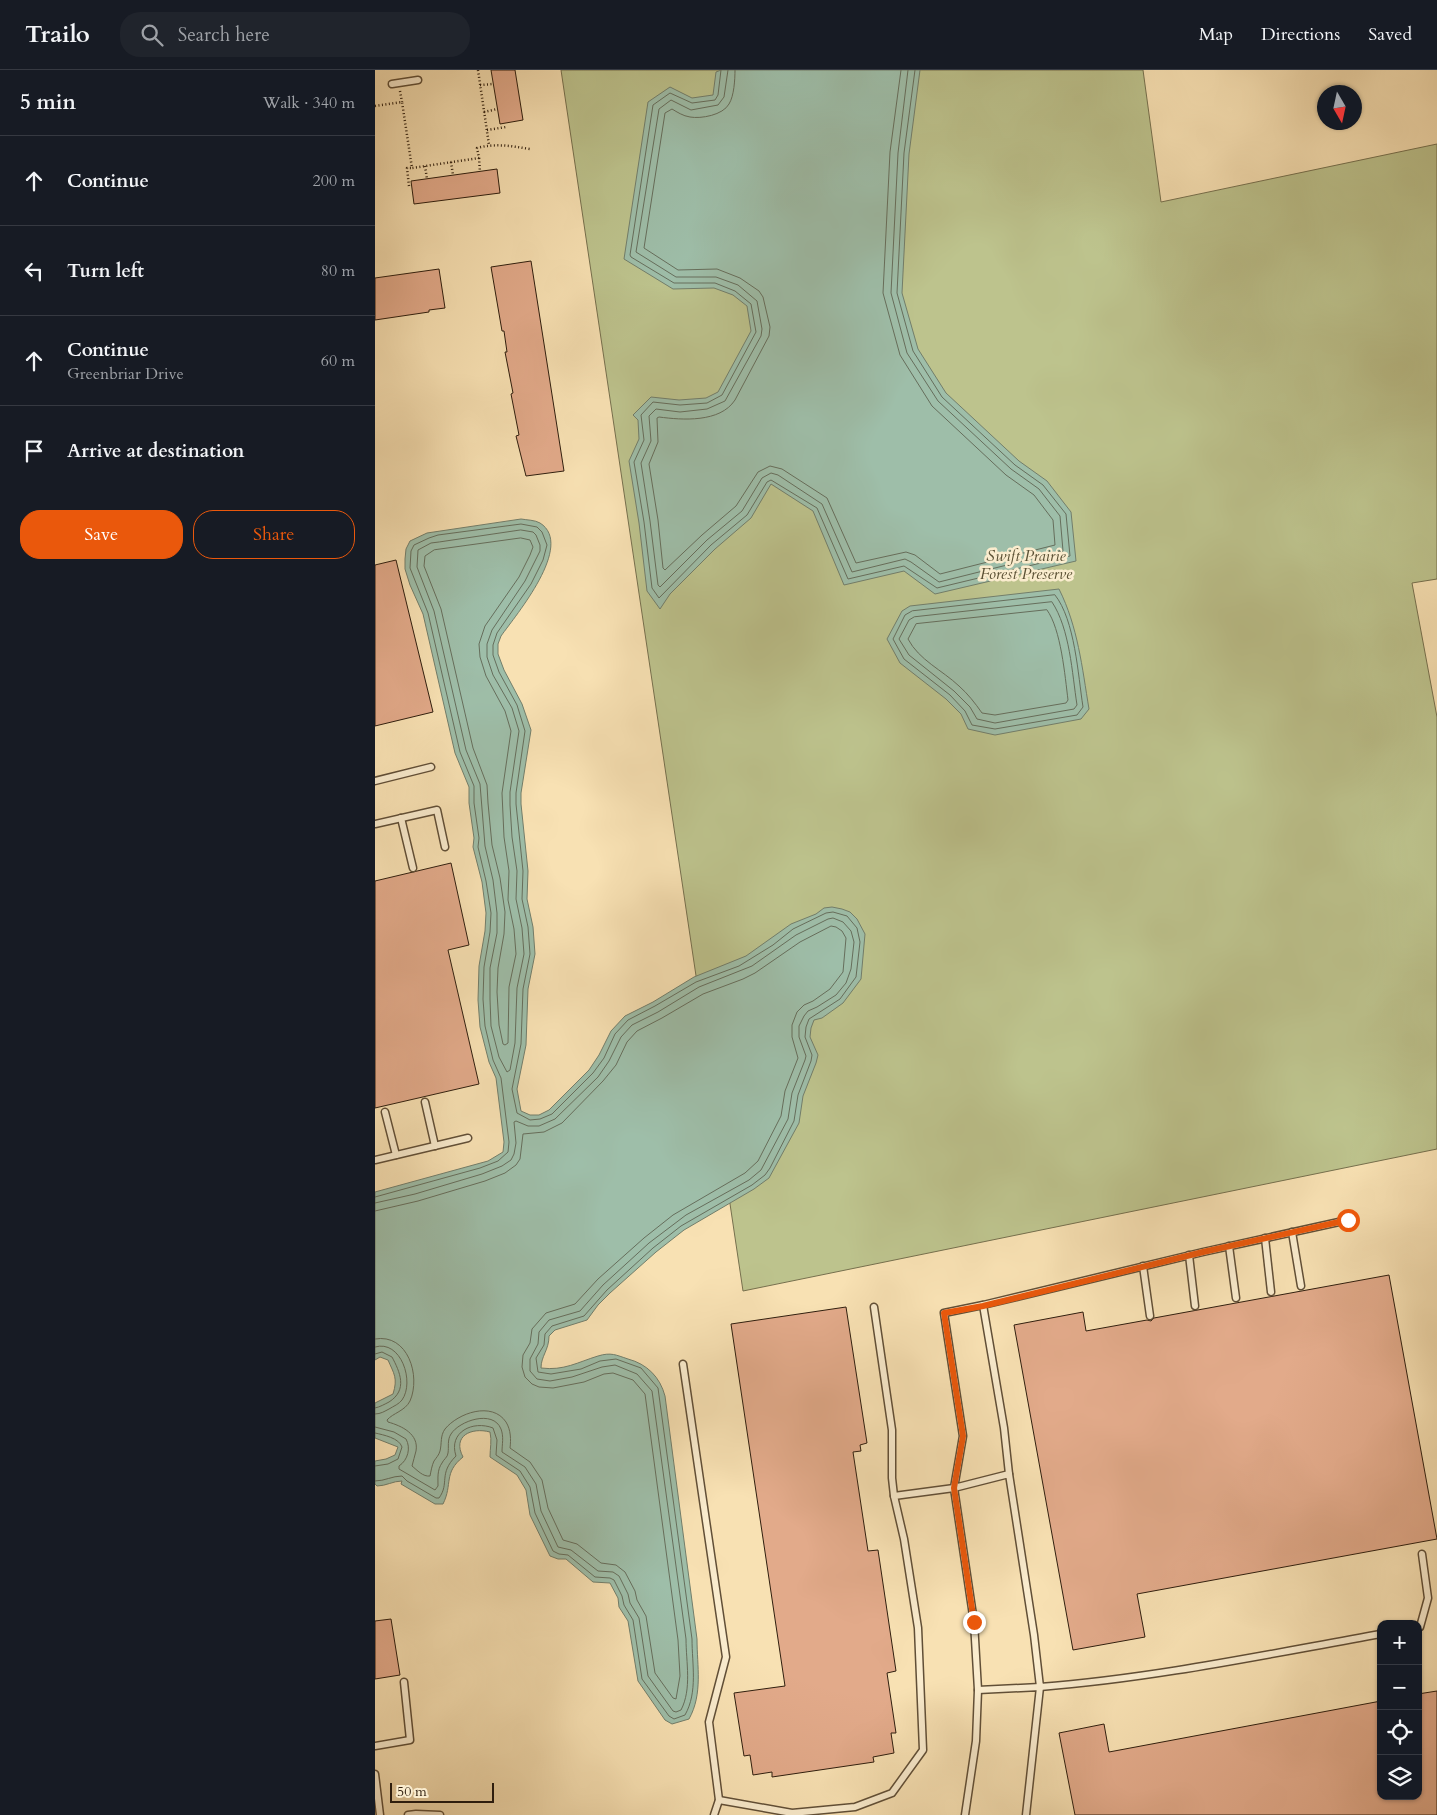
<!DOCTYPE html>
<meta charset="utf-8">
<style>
body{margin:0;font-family:Cardo,serif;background:#20242c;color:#f1f3f6}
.controls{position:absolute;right:15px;bottom:15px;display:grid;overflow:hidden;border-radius:10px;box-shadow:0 1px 4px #0004}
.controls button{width:45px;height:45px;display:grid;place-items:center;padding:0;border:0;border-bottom:1px solid #363941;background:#171b24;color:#f1f3f6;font:25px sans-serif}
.compass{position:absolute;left:942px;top:15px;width:45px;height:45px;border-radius:50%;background:#171b24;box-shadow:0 1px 4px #0004;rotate:171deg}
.scale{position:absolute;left:15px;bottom:12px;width:104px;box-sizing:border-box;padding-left:5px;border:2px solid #2f1e0e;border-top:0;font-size:14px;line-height:18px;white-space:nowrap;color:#2f1e0e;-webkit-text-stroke:4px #faecce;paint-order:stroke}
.stop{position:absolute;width:15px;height:15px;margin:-11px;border:4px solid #ea580c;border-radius:50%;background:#fff}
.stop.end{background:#ea580c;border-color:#fff;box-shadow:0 1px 5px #0008}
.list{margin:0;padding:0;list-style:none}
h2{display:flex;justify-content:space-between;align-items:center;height:65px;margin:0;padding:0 20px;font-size:21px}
h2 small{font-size:16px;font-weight:400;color:#9ea1a6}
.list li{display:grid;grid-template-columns:32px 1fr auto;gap:15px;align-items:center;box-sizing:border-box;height:90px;padding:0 20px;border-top:1px solid #363941}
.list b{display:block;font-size:19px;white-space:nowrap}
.list p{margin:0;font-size:16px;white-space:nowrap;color:#9ea1a6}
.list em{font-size:16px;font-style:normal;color:#9ea1a6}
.actions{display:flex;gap:10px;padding:15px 20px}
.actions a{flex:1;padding:11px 0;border:1px solid #ea580c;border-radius:20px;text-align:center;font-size:18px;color:#ea580c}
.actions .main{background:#ea580c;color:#fff}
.icon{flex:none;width:28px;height:28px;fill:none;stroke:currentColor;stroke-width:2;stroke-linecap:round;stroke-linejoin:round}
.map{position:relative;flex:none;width:1062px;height:1745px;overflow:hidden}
header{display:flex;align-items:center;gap:30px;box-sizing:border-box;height:70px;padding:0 25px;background:#171b24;border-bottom:1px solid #363941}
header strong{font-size:24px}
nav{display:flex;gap:28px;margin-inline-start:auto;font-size:18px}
.search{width:350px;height:45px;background:#20242c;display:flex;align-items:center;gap:12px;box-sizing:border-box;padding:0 18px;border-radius:20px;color:#9ea1a6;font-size:19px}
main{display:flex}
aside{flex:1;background:#171b24}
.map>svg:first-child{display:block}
.green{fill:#bdc38d;stroke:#76704e}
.water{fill:#9ebea9;stroke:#727e6b}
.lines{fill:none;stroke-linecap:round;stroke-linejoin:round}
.shore{stroke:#666e5c;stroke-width:1}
.building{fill:#e2aa8a;stroke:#2f1e0e}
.service-casing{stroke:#614f37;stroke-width:9}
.path{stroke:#2f1e0e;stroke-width:2.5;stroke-dasharray:1 2.5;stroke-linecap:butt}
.service{stroke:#faecce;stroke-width:6}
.route{stroke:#ea580c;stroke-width:6}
.labels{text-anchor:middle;stroke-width:5;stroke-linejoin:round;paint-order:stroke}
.park-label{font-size:16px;font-style:italic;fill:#5a5034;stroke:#faecce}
</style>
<header>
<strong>Trailo</strong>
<div class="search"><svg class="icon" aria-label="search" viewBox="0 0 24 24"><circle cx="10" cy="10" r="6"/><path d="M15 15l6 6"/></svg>Search here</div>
<nav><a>Map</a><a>Directions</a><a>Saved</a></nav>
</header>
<main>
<aside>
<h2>5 min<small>Walk · 340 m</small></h2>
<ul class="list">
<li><svg class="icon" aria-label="ahead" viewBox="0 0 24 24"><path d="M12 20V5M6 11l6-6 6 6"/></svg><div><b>Continue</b></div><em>200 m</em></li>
<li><svg class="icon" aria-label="left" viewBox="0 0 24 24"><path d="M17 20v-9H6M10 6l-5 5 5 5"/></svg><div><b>Turn left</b></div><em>80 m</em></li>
<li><svg class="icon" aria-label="ahead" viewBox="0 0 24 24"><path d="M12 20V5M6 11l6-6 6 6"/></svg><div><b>Continue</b><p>Greenbriar Drive</p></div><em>60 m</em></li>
<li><svg class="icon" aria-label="arrive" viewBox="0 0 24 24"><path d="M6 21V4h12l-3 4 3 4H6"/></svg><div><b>Arrive at destination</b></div></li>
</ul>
<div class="actions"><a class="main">Save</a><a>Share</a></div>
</aside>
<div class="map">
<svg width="1062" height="1745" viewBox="0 0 1062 1745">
<rect width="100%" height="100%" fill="#f8e1b3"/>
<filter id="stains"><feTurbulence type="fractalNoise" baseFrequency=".004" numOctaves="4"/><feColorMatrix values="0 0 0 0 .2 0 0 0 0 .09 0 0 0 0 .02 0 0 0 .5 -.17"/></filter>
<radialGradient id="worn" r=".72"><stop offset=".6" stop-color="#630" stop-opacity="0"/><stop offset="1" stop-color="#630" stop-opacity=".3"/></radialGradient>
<!-- green -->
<polygon class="green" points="186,0 768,0 786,132 1062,74 1062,509 1037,513 1062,647 1062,1079 368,1221"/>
<!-- water -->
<g class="water">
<polygon points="346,0 545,0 534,84 527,223 543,279 571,323 644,391 672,411 696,442 701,491 560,524 529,501 469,515 438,441 396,414 376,448 340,479 295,524 285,539 272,521 264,453 254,391 264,369 263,350 258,345 276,327 304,330 331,328 343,322 376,261 372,236 358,225 339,218 298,219 249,189 273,32 295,17 317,28 338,25 341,2"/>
<path d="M146 449C152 450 160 450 165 453 200 475 141 545 126 566L123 574V584L129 600 147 634 156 660 146 723V734L153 801 152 829 158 857 160 884 153 919 151 975 142 1019 146 1041 155 1045H164L174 1040 214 1000 224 985 236 961 250 946 278 932 319 907 371 886 416 854 441 844 449 838 457 837 467 839 475 842 482 849 490 864 486 909 468 933 447 948 439 950 436 958 435 967 443 985 441 993 428 1026 424 1053 394 1108 379 1119 309 1160 281 1182 235 1223 223 1235 212 1250 180 1260 174 1266C174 1280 166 1286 166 1298 189 1301 203 1292 223 1286 236 1282 241 1285 253 1289 272 1294 285 1307 290 1326L322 1569C322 1596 328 1624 314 1649L297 1654 290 1650 263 1611 253 1551 244 1537 243 1528 235 1513 218 1512 191 1489H183L175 1486 155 1445 151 1420 142 1405 115 1387C115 1378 117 1371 115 1362 96 1357 77 1366 88 1387 68 1403 78 1414 68 1434H60L26 1414 27 1411C18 1411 11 1416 2 1416L0 1414V1391L11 1389 20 1385 23 1377 0 1368V1333L18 1324C23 1308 19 1304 13 1290L5 1287 0 1290V1122L113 1091 128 1082 129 1072 121 1008 114 992 105 957 103 930 104 896 110 861 111 843 107 812 98 777 99 768 94 733V717L80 683 48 544 35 515 30 499V489L31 479 35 471 52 463Z"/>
<path d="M684 519C703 557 707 597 714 639L706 649 620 665 593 659 586 644 571 629 525 593 512 569 527 541 535 536Z"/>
</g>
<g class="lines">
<!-- shore -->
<g class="shore">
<polyline points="346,0 343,25 340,30 317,33 295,23 278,35 255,185 256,187 299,213 340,213 360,221 376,234 381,262 347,325 332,333 305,335 278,332 266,345 269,370 259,392 269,452 277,518 284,528 336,475 372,445 392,412 396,410 442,438 473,509 529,496 562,518 695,486 691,444 668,415 640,395 567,327 538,281 522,223 529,83 540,0"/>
<polyline points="353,0 349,27 343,35 316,40 296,30 284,39 261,182 301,207 341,207 363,215 382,231 387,259 386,266 350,331 332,339 305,342 281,339 274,346 276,371 266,393 275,451 283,515 285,517 332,470 367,441 387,408 396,403 403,405 447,434 477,502 530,489 536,492 564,512 688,481 685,446 664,419 636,399 563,331 532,283 516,223 523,83 533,0"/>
<path d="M360 0C360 10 359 26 354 34 348 45 326 49 315 47 308 46 302 42 297 39L290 43 269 178 303 200 342 199 365 208 384 221 388 227 395 257 394 266 360 330C345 353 307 350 284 347L282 348 283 372 274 394 283 450 288 498 290 500 327 465 361 436 383 402 395 396 407 399 452 428 481 493 531 482 540 485 565 504 680 475 678 450 659 425 631 405 557 336 525 285 508 223 515 82 526 0"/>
<polygon points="146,460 158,462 161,465 165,475 165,481 150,511 117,560 112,574 112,587 118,605 137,638 144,661 135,722 135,735 137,767 142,801 141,829 147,858 149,884 142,918 140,973 135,1000 132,1002 124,987 116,956 115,929 115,898 122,863 122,843 118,810 110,776 105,714 91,680 59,541 42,497 43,480 56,473 64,472"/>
<polygon points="146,468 155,470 158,477 155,485 144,507 110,556 104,574 105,587 111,606 130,641 136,661 127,723 129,767 134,801 133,830 139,859 141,884 134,917 133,973 130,975 128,974 124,955 122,922 123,898 129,864 130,842 125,808 117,775 113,733 112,715 98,678 66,539 49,496 50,486 59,480"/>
<path d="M680 525C700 550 703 605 708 637L702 645 620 659 597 655 590 641 575 625 529 589 518 569 530 545 537 541Z"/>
<path d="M677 532C695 559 697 603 702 635L699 639 620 653 602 649 595 637 579 621 534 585 524 569 534 550 539 547Z"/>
<path d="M672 540C686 559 690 606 693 630L691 633 620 645 607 643C600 633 593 624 584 616 567 600 544 590 533 569L541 554Z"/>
<path d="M0 1127 105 1098 123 1091 133 1082 134 1072 126 1008 118 990 110 956 108 929 109 897 115 862 116 843 111 811 103 777 104 768 99 733V716L85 682 53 543 35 498 36 481 39 475 54 468 63 465 146 454 162 457 167 462 172 475 168 490 156 514 122 563 118 575V585L124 602 142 635 150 661 141 723V734L148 801 147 829 153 857 155 884 148 919 146 974 137 1019 142 1043 155 1050 165 1049 177 1044 218 1003 229 988 240 964 253 950 280 936 321 912 364 896 398 875 418 859 451 843 458 842 472 846 482 858 485 872 481 907 465 929 434 949 431 957 430 967 437 985 436 991 423 1025 419 1051 395 1098 390 1105 377 1115 306 1156 278 1178 232 1220 209 1246 177 1256 170 1264 169 1275 161 1288 163 1302 176 1304 206 1299 225 1291 241 1289 266 1298 283 1318 317 1569C317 1594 323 1622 310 1645L299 1649 294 1646 267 1609 258 1550 249 1535 247 1526 239 1510 235 1508 220 1507 193 1485 184 1484 178 1481 160 1443 155 1417 145 1401 121 1385 122 1370 118 1358C98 1350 73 1362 81 1386 63 1404 75 1413 64 1428H61L32 1411 27 1406C17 1406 10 1411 0 1411"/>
<path d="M0 1133 40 1124 107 1104 127 1096 136 1090 139 1084 141 1073 139 1052 141 1051 153 1056H164L180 1049 223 1007 234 991 246 967 257 955 283 942 324 917 377 896 421 865 453 849 458 848 468 852 476 861 479 872 476 899 471 913 461 925 442 937 433 941 429 946 424 956V967L431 986 430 990 417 1023 413 1049 386 1100 374 1110 311 1145 274 1173 228 1215 205 1241 174 1250 164 1262 163 1274 155 1289V1301L162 1309 175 1311 197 1307 227 1297 240 1295 262 1304 277 1321 311 1569C311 1592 317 1619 306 1640L301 1642 298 1641 273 1606 264 1548 255 1533 253 1524 244 1506 238 1502 223 1501 196 1480 183 1477 166 1441 161 1414 150 1397 127 1382C127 1374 129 1367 126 1359 118 1339 84 1351 76 1364 72 1370 74 1377 73 1383 73 1387 68 1390 67 1393 62 1400 63 1408 63 1416L60 1420 24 1399V1396C33 1390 36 1378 31 1369L19 1362 0 1357"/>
<path d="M0 1141 43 1131 110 1111 130 1103 141 1095 145 1089 148 1064 169 1062 187 1053 228 1011 241 995 252 972 262 961 287 948 328 924 368 909 380 903 425 872 456 856 461 857 467 861 471 868 468 902 455 919 438 931 429 935 422 942 417 955V967L423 988 410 1021 406 1046 383 1091 370 1103 298 1145 269 1168 223 1209 200 1234 171 1243 157 1259 155 1273 148 1285 147 1297 150 1307 157 1314 164 1317 178 1318 209 1312 229 1304 238 1303 258 1310 270 1324 303 1570 305 1606 301 1629 298 1628 280 1603 271 1546 262 1530 260 1521 250 1502 241 1495 226 1493 202 1474 188 1470 173 1438 167 1410 155 1392 135 1378C136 1370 136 1360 131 1352 117 1331 83 1343 70 1359 65 1366 67 1373 65 1381 64 1385 61 1388 59 1391 57 1395 56 1401 55 1406 48 1407 42 1400 37 1396 38 1391 40 1386 41 1381 44 1364 27 1356 13 1352L12 1350C18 1343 30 1341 35 1331 46 1306 33 1263 0 1269"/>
<path d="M0 1277C26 1269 40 1312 27 1330 24 1334 19 1336 14 1339 10 1341 6 1344 0 1344"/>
<path d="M0 1284 7 1282 17 1287C25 1302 33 1320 14 1332 10 1334 5 1337 0 1338"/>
<path d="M0 1363C9 1365 24 1368 27 1377L23 1389 13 1394 0 1396"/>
</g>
</g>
<!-- building -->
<g class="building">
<polygon points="116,0 140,0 148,50 125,54"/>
<polygon points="122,99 125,123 39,134 36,111"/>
<polygon points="156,191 189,401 151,406 141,366 144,365 136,324 138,323 130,282 132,282 129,261 127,261 116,197"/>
<polygon points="64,199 70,238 54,240 54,242 0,250 0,208"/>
<polygon points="21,490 58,642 0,656 0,495"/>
<polygon points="76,793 94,875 73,880 104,1014 0,1038 0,811"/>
<polygon points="1014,1205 1062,1469 762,1524 770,1567 698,1580 639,1255 708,1242 711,1261 772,1250 776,1251 779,1248"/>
<polygon points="471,1237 492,1373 485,1375 486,1381 478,1382 493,1481 503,1480 521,1601 512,1603 521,1663 516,1663 519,1683 498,1687 499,1692 397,1707 397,1702 378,1705 375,1685 369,1686 359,1623 410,1616 356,1254"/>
<polygon points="16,1549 25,1605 0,1609 0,1551"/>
<polygon points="1062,1621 1062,1745 700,1745 684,1663 729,1654 734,1682 1006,1631 1006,1726 1043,1726 1043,1624"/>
</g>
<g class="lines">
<!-- service casing -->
<g class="service-casing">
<g id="service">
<polyline points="17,14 43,10"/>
<polyline points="0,711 56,697"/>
<polyline points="26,748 38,798"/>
<polyline points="0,754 62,740 70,777"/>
<polyline points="50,1032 60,1076"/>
<polyline points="10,1042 21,1085"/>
<polyline points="0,1090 93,1068"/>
<polyline points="917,1162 926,1216"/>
<polyline points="890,1168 896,1222"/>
<polyline points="854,1176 861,1228"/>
<polyline points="814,1185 820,1236"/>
<polyline points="768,1196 775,1246"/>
<polyline points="608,1235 828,1182 973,1150"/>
<polyline points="308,1294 351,1587 334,1652 344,1730 339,1745"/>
<path d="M519 1426 579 1418 634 1404 659 1565 665 1617C780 1608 893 1584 1006 1564"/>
<polyline points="1043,1557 1045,1557 1053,1528 1047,1484"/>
<polyline points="603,1620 665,1617 651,1745"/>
<polyline points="0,1676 35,1670 29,1612"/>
<polyline points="0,1704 5,1745"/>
<polyline points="344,1730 417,1743 480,1737 517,1723 548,1680 543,1558 529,1469 519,1426 517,1408 517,1360 499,1237"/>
<polyline points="33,1745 41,1744 65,1745"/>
<polyline points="590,1745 601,1671 603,1620 599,1552 579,1418 588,1366 569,1243 608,1235 629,1358 634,1404"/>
</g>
</g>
<!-- path -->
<g class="path">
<polyline points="103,0 114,75"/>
<polyline points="105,15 118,14"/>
<polyline points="25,21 27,32"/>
<path d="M0 36 27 32 37 98 104 88 102 78C121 73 136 76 155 79"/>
<polyline points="109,42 122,39"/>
<polyline points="112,60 131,57"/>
<polyline points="104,88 105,102"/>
<polyline points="76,92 78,105"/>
<polyline points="50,96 52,109"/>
<polyline points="34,116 32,98 37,98"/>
</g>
<!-- service -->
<use href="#service" class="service"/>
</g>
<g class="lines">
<!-- route -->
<polyline class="route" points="599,1552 579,1418 588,1366 569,1243 608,1236 828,1182 973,1150"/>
</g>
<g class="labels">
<!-- park labels -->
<g class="park-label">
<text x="651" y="491">Swift Prairie<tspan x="651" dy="18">Forest Preserve</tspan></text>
</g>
</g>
<rect width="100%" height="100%" filter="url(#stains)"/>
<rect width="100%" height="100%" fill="url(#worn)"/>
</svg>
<div class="controls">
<button>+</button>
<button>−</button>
<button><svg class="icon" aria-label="locate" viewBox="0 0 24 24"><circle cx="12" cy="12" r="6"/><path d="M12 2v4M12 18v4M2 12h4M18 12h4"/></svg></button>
<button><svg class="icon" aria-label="layers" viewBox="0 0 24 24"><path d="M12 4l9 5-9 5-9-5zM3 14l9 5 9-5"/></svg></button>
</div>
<svg class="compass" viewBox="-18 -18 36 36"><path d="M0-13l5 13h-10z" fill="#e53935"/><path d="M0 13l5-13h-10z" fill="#9ea1a6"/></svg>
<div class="scale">50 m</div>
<div class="stop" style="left:973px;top:1150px"></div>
<div class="stop end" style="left:599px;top:1552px"></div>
</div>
</main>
